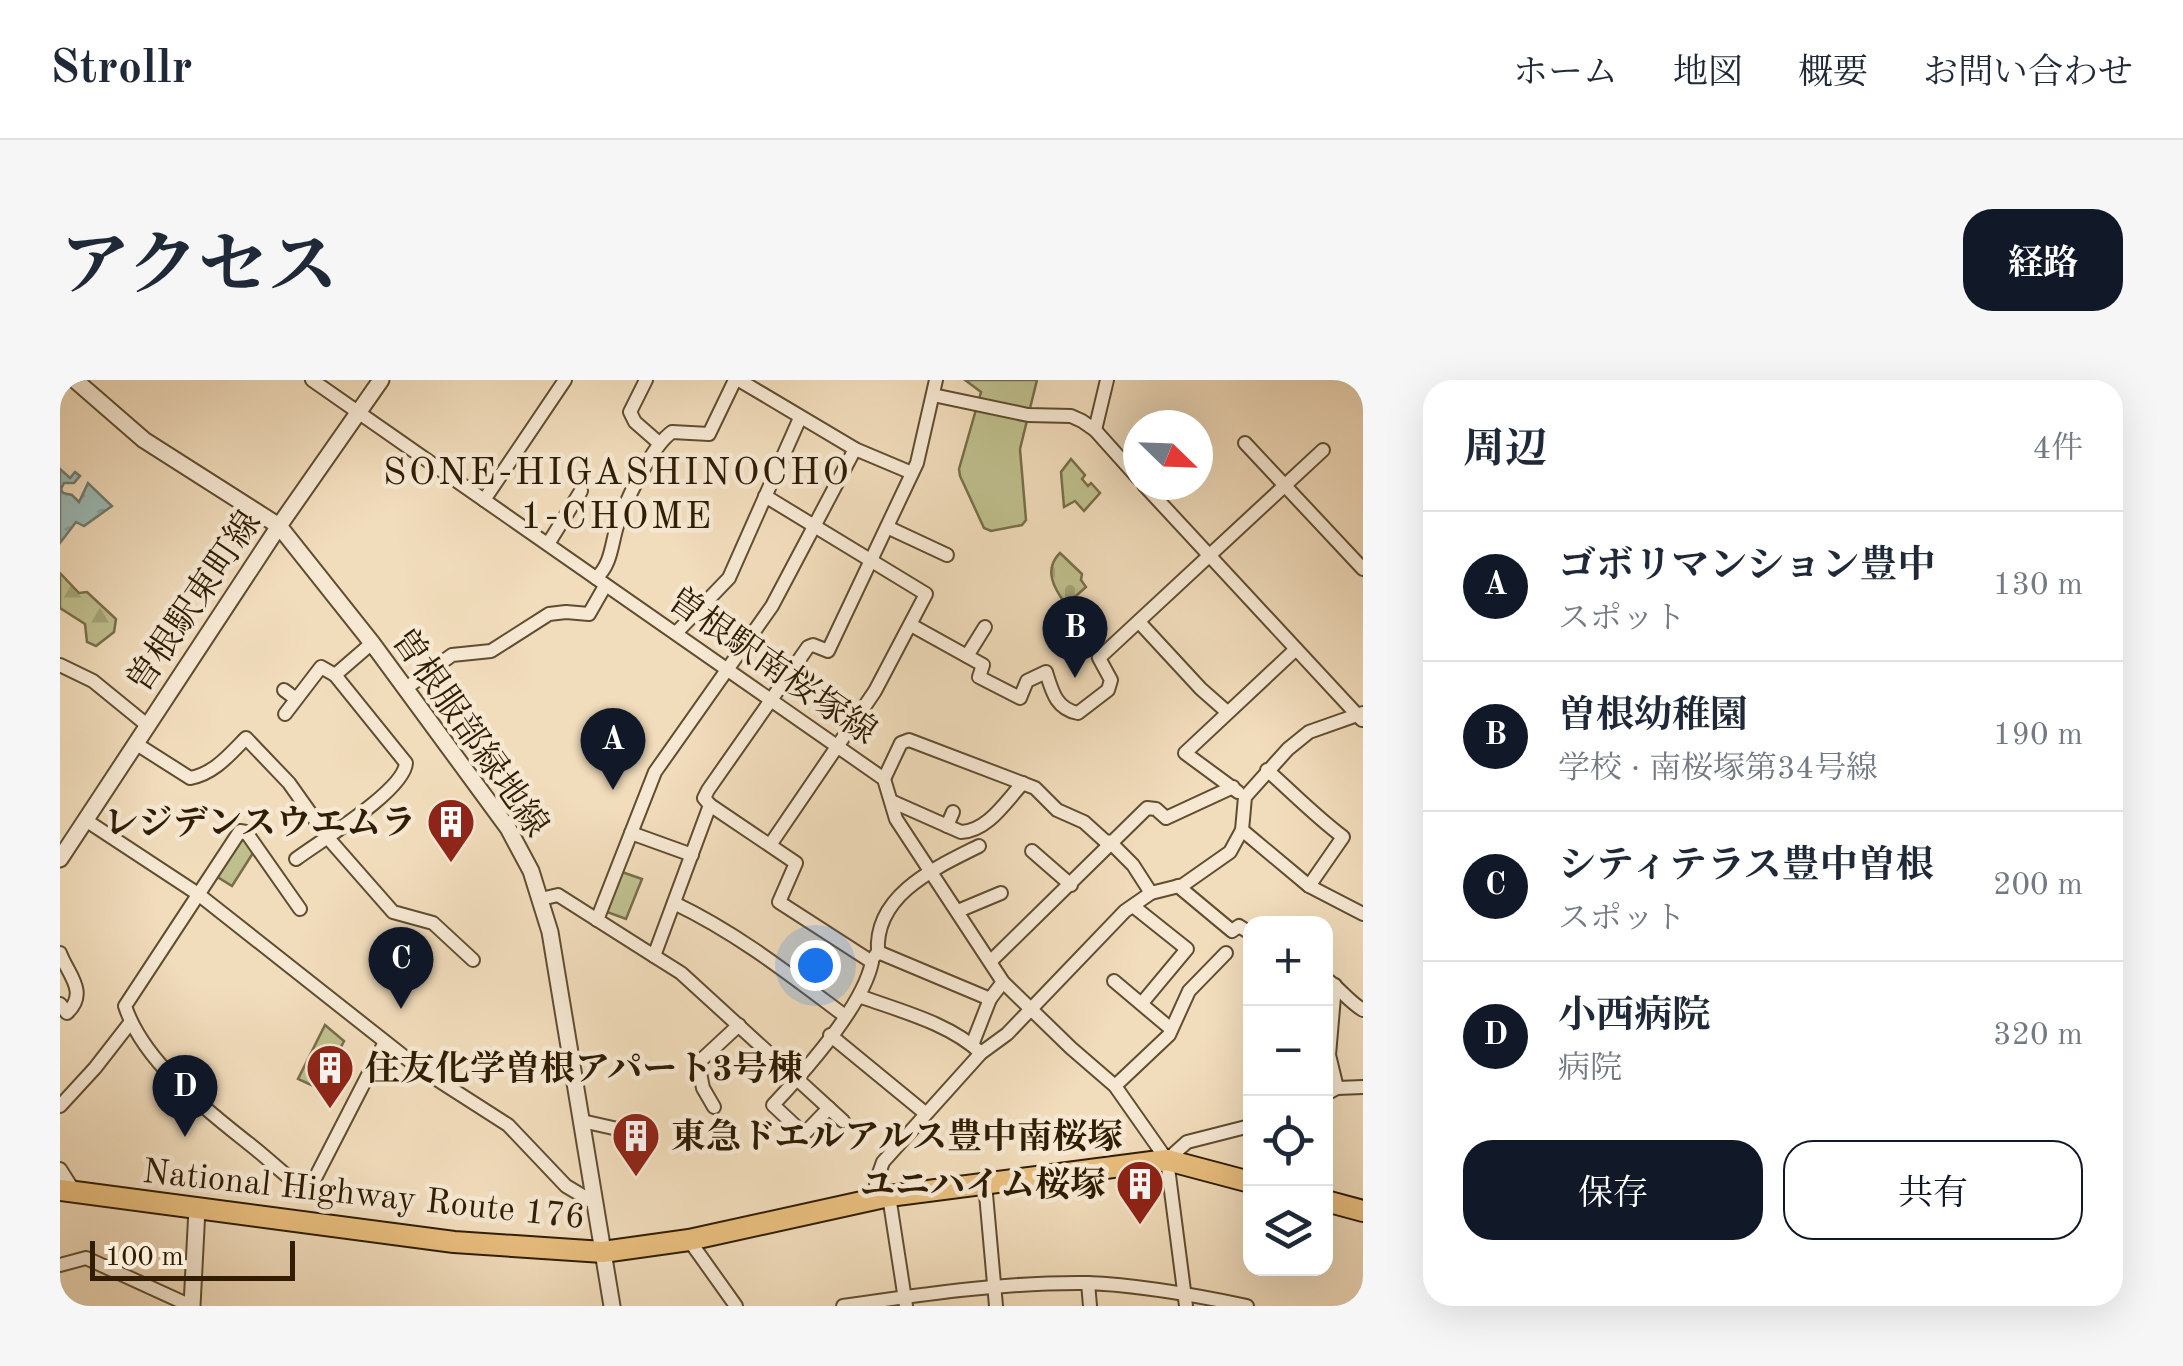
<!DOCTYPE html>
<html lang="ja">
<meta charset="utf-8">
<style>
body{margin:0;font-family:"Old Standard TT","Noto Serif JP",serif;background:#f6f6f7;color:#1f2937}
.controls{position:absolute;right:30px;bottom:30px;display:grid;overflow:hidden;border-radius:20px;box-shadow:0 10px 40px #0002}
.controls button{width:90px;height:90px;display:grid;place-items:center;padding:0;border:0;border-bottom:2px solid #e0e1e3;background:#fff;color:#1f2937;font:50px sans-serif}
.compass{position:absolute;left:1063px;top:30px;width:90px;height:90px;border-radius:50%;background:#fff;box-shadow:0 10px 40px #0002;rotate:113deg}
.scale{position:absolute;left:30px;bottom:25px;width:205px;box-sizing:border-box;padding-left:10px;border:5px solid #301d02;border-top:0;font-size:28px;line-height:35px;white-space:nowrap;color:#301d02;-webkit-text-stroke:8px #f6e8d3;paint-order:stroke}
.you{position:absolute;left:755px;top:585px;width:35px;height:35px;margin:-25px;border:8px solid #fff;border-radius:50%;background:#1a73e8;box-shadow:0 0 0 15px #1a73e833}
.badge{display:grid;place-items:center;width:65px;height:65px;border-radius:50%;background:#111827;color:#fff;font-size:32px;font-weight:700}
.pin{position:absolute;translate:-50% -82px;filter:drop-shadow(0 2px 5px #0008)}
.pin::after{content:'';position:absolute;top:52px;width:35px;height:30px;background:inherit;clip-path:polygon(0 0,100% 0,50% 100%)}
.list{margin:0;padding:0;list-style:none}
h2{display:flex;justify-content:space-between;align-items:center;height:130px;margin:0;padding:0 40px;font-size:42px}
h2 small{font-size:32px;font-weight:400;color:#747a83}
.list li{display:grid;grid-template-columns:65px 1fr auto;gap:30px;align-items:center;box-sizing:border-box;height:150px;padding:0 40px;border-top:2px solid #e0e1e3}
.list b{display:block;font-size:38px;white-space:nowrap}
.list p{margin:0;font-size:32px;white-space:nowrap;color:#747a83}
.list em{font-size:32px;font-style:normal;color:#747a83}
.actions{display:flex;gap:20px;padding:30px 40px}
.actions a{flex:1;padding:22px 0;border:2px solid #111827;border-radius:30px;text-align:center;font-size:35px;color:#111827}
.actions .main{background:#111827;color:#fff}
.icon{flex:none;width:55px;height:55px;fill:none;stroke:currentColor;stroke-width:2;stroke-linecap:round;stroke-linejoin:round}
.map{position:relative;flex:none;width:1303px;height:926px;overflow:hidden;border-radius:30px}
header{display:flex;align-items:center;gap:60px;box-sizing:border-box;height:140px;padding:0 50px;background:#fff;border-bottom:2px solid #e0e1e3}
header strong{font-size:48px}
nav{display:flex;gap:55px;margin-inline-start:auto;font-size:35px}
.intro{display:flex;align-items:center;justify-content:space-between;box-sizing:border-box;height:240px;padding:0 60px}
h1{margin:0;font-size:70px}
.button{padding:25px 45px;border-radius:30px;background:#111827;color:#fff;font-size:35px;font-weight:700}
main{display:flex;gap:60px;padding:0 60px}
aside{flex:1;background:#fff;border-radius:30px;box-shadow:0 10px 40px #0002}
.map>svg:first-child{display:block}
.green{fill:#bebf8d;stroke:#776e48;stroke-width:2.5}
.forest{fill:url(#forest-firs);stroke:#776e48;stroke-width:2.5}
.cemetery{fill:url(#cemetery-stones);stroke:#776e48;stroke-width:2.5}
.water{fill:url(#water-ripples);stroke:#707b6e;stroke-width:2.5}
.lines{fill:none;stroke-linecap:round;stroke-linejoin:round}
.minor-casing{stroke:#604d30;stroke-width:16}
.tertiary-casing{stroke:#604d30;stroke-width:19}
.trunk-casing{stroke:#301d02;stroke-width:24}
.minor{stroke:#f6e8d3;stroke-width:12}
.tertiary{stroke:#f6e8d3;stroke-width:15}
.trunk{stroke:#e8be7e;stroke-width:20}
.labels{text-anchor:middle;stroke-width:9;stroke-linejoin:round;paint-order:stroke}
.street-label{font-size:35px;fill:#301d02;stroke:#f6e8d3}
.poi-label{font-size:35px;font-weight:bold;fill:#301d02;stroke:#f6e8d3;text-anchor:end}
.neighbourhood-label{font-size:38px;letter-spacing:2.5px;fill:#301d02;stroke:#f6e8d3}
</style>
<header>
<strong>Strollr</strong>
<nav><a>ホーム</a><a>地図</a><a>概要</a><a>お問い合わせ</a></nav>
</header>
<div class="intro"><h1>アクセス</h1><a class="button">経路</a></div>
<main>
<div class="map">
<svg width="1303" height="926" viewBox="0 0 1303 926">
<defs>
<pattern id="forest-firs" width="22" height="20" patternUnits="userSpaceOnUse" patternTransform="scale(2.5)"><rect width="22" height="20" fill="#bebf8d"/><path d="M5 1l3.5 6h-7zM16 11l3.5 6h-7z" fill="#a4a478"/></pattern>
<pattern id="cemetery-stones" width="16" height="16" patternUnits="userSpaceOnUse" patternTransform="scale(2.5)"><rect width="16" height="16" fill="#bebf8d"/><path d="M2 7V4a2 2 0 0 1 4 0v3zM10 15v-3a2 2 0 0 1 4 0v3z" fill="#a4a478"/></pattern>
<pattern id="water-ripples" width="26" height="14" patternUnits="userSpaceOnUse" patternTransform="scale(2.5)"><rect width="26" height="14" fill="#9bbab6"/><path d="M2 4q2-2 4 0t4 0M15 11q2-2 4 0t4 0" fill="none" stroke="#869f9b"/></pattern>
</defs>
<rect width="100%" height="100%" fill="#f1dcbb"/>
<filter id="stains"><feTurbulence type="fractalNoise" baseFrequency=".002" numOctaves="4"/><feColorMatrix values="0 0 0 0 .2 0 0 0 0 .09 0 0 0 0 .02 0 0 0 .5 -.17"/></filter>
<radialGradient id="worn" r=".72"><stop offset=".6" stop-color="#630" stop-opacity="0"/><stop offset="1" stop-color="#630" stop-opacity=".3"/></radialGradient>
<!-- green -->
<g class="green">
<polygon points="905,0 977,0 960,69 966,140 962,145 931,151 924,148 900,96 899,89 921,12"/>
<polygon points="1011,79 1025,95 1022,99 1028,106 1031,103 1040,113 1024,131 1015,121 1004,127 1001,92"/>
<polygon points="180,459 184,459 193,473 172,506 156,496"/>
<polygon points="562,492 582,499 566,539 547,532"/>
<polygon points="265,645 284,661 260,709 238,699"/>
</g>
<!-- forest -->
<polygon class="forest" points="0,193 19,213 27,212 56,239 54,252 36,266 27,262 25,244 0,228"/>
<!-- cemetery -->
<path class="cemetery" d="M1000 173 1022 194 1021 200 1026 207 1006 225C994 208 983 190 1000 173Z"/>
<!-- water -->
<polygon class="water" points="0,89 10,98 15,92 20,96 14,103 4,103 1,109 3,113 12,115 19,122 28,103 52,126 24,146 16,142 0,163"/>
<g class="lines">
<!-- minor casing -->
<g class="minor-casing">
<g id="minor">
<polyline points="252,0 824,399 836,439 943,602 1011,668 1055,706 1107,780 1126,926"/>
<polyline points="586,0 570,32 575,42 599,63"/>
<polyline points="679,0 795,69 852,93"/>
<polyline points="873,15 968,35 1011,36 1022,41 1035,50 1078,98"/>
<polyline points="1035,50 1047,0"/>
<polyline points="1185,63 1303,189"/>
<polyline points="1084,105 1302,340"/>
<polyline points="705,116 866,214 815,311 710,465"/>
<polyline points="424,120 505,0"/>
<polyline points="827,147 887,175"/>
<polyline points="488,164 521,111"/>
<path d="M536 198C553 183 551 161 559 140 568 117 592 66 612 52L649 54 675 0"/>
<polyline points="1079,242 1141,309 1166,331"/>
<path d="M851 245 923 285 919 297 960 318 967 301 986 292C992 311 996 329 1018 333L1048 310 1051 300 1039 278 1263 70"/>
<polyline points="616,253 669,198 740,38"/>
<polyline points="907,276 925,247"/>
<polyline points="0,285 33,301 87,345"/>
<polyline points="346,308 392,275 431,271 489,234 506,232 529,234 545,206"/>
<polyline points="224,310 236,319"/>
<polyline points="225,334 261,287 275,295"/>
<path d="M75 363 130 398C154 394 170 374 186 358L229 403 268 458 333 532 373 543 413 580"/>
<path d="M1207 390C1233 413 1255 436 1283 457L1249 506"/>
<polyline points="824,399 841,363 849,360 975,408 997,430 1024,442 1045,461 1050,462 1073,485 1091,513"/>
<polyline points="1178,412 1125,373 1236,269"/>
<path d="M831 421 901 452C928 451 946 421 963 403"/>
<path d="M650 425 736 483 719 522 812 582C803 626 744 692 713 725L744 754 769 728"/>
<polyline points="27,441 138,514 356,686 448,745 506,806 533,822"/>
<polyline points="887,446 893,432"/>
<polyline points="1182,450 1249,506 1303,534"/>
<polyline points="571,453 632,475"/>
<polyline points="972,471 1011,505"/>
<path d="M236 479C260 461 344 411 346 383L275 295 312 263"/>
<polyline points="1118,506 1172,551 1179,546 1190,553"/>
<polyline points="481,519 498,515 594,576 650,425 644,418 648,410 748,267 753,265 768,271 857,83 876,0"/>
<path d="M614 523C677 553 729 594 785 636"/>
<polyline points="1073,526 1127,569 1082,623"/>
<path d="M240 529 186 452 180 451 65 626C83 681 144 728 188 763 209 779 227 798 248 812L325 662"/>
<polyline points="898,531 941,513"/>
<polyline points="537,540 595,392 712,226 795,69"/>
<path d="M818 572C814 515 875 488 919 466"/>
<path d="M0 573C8 595 29 612 7 633L0 624"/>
<polyline points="594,576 621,593 783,741"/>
<polyline points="815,576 818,572 930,619 943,602"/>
<polyline points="931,581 1087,428 1096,429 1106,438 1173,407"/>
<path d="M1266 599C1280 608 1288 621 1303 630"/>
<polyline points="1054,601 1111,649"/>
<polyline points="1275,605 1269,675 1277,708"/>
<path d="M799 616C840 631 889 643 921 673"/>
<polyline points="770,655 865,733"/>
<polyline points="912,665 930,619"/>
<polyline points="1055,706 1109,655 1129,611 1166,573"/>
<polyline points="1266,714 1277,708 1303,707"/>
<polyline points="0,726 35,688 70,643"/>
<polyline points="654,727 643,708 638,683 679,645"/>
<polyline points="522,741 571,752"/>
<polyline points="1107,780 1127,762 1190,746"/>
<polyline points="0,789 14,811"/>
<polyline points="925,803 936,926"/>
<polyline points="829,816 846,926"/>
<polyline points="817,819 816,802 823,782 921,673 947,654 1065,531 1091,513 1123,505 1170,472 1182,450 1185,417 1228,369 1249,352 1303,333"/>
<polyline points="629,860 676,926"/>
<polyline points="0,885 26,878 131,926"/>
<polyline points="1028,903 1030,926"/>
<path d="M783 926C864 914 946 902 1027 903 1081 905 1135 915 1187 926"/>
</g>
</g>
<!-- tertiary casing -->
<g class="tertiary-casing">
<g id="tertiary">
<polyline points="15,0 84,60 219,146 312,263 448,448 471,491 490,552 552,926"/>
<polyline points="0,479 219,146 321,0"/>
<polyline points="132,926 137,829"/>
</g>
</g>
<!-- trunk casing -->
<g class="trunk-casing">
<g id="trunk">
<polyline points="0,810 394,862 543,872 629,860 829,816 1107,780 1190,802"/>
<polyline points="1266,821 1303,831"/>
</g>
</g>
<!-- minor -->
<use href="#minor" class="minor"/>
<!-- tertiary -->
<use href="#tertiary" class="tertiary"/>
<!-- trunk -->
<use href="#trunk" class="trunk"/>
</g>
<!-- icons -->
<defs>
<g id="building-pin" transform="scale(2.5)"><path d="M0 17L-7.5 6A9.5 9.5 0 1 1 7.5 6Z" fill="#8f2418" stroke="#f6e8d3"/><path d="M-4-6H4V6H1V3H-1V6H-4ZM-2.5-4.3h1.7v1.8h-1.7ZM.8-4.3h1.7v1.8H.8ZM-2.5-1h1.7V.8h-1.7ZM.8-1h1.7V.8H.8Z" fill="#fff"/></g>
</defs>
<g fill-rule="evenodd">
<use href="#building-pin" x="391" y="442"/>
<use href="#building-pin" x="270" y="688"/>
<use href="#building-pin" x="576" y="756"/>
<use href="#building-pin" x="1080" y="804"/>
</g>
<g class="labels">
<!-- street labels -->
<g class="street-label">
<text transform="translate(133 221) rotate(-56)" y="12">曽根駅東町線</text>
<text transform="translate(713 285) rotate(35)" y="12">曽根駅南桜塚線</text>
<text transform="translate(411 352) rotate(55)" y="12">曽根服部緑地線</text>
<text transform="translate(304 813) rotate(6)" y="12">National Highway Route 176</text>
</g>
<!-- poi labels -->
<g class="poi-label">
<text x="356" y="454">レジデンスウエムラ</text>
<text x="305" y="700" text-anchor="start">住友化学曽根アパート3号棟</text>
<text x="611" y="768" text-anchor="start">東急ドエルアルス豊中南桜塚</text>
<text x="1045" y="816">ユニハイム桜塚</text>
</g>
<!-- neighbourhood labels -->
<g class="neighbourhood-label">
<text x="557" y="104">SONE-HIGASHINOCHO<tspan x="557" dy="44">1-CHOME</tspan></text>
</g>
</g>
<rect width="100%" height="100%" filter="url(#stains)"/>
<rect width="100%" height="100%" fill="url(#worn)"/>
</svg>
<div class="controls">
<button>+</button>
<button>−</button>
<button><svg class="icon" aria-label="locate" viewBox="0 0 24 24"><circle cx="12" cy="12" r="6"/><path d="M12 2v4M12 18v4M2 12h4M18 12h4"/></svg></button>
<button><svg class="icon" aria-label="layers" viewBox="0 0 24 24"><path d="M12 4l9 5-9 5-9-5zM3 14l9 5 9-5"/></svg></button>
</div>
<svg class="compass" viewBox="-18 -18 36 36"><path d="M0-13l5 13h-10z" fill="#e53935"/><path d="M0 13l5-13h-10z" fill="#747a83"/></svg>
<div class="scale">100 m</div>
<div class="you"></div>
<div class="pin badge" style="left:553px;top:410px">A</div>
<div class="pin badge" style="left:1015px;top:298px">B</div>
<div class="pin badge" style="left:341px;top:629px">C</div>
<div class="pin badge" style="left:125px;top:757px">D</div>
</div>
<aside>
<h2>周辺<small>4件</small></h2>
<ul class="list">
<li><span class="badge">A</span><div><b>ゴボリマンション豊中</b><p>スポット</p></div><em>130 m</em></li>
<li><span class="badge">B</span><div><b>曽根幼稚園</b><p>学校 · 南桜塚第34号線</p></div><em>190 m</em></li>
<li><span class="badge">C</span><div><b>シティテラス豊中曽根</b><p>スポット</p></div><em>200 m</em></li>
<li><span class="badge">D</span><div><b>小西病院</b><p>病院</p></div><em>320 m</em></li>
</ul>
<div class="actions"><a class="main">保存</a><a>共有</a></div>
</aside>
</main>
